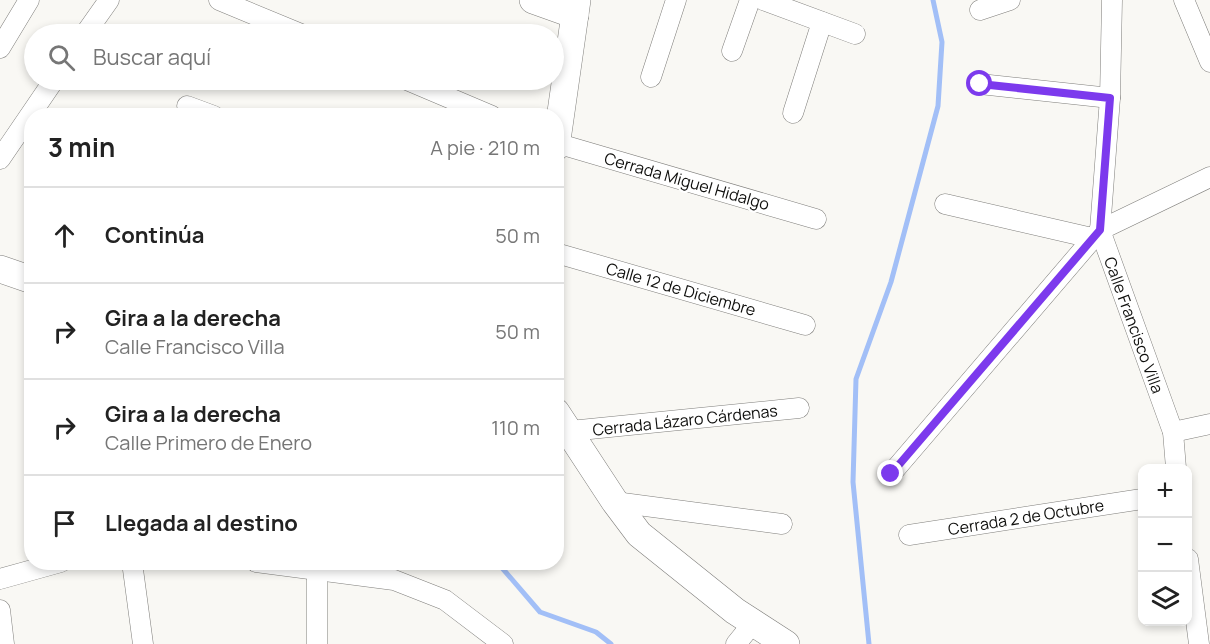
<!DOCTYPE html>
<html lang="es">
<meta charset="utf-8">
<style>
body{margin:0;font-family:Manrope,sans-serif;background:#f6f6f6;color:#222}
.controls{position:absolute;right:18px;bottom:18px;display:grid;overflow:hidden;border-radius:12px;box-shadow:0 3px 9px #0003}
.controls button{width:54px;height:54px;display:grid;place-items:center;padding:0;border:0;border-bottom:2px solid #e0e0e0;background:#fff;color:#222;font:30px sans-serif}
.stop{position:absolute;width:18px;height:18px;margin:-14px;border:4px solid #7c3aed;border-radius:50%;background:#fff}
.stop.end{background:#7c3aed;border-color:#fff;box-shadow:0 2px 6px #0008}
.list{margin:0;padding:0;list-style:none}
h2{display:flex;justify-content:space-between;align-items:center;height:78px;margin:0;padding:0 24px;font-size:26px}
h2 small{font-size:20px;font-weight:400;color:#767676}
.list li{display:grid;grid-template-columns:39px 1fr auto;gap:18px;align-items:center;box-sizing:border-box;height:96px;padding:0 24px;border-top:2px solid #e0e0e0}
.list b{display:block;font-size:22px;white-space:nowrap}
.list p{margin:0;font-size:20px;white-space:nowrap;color:#767676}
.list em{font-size:20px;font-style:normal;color:#767676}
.icon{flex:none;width:33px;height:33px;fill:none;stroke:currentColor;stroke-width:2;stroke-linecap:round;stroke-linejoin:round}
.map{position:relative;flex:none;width:1210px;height:644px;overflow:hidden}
.search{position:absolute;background:#fff;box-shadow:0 3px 9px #0003;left:24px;top:24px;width:540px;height:66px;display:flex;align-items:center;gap:15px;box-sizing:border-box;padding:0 21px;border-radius:33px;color:#767676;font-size:22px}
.panel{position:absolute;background:#fff;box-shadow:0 3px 9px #0003;left:24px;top:108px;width:540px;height:462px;border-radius:24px}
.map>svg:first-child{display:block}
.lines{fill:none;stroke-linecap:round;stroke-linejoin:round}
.stream{stroke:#a2bff7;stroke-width:5}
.street-casing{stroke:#7f7e7b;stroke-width:21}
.secondary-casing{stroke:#7f7e7b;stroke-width:28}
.street{stroke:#fff;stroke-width:20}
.secondary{stroke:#fff;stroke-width:27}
.route{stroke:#7c3aed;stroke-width:8}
.labels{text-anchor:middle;stroke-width:4.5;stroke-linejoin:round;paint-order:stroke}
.street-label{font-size:16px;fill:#0e0e0c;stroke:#fff}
</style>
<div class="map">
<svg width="1210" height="644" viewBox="0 0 1210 644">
<rect width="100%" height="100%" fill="#f9f8f4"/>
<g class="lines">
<!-- stream -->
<g class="stream">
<polyline points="497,562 540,612 596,632 611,644"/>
<polyline points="869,644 853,482 856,379 891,282 938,106 942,42 933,0"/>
</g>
<!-- street casing -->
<g class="street-casing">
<g id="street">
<polyline points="219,0 301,34"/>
<polyline points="763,0 855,34"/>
<polyline points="1112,0 1110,98 1100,230 1173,432 1176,468"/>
<polyline points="1184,0 1210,62"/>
<polyline points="980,10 1010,0"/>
<polyline points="85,34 109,0"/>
<polyline points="0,48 29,0"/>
<polyline points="732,51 750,0"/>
<polyline points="651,77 676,0"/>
<polyline points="407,80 492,116"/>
<polyline points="980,84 1110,98"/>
<polyline points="187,106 214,116"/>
<polyline points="793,113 822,22"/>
<polyline points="556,143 816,219"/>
<polyline points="0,159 54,80"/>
<polyline points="945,204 1092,238"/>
<polyline points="556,253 805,325"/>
<polyline points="570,431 799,408"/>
<polyline points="1173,432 1210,424"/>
<polyline points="891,474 1100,230 1210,177"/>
<polyline points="615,502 782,524"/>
<polyline points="909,535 1142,499"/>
<polyline points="1188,559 1199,644"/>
<polyline points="132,562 143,644"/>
<polyline points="256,562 394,580 445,600 503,644"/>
<polyline points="0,579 61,562"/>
<polyline points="0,610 4,644"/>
<polyline points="317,644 317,572"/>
<polyline points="736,644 753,623"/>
</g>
</g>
<!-- secondary casing -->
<g class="secondary-casing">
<g id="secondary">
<polyline points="533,0 575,15"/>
<polyline points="556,147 577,0"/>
<polyline points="0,269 32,280"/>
<polyline points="556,412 615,502 639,534 735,611 786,644"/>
</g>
</g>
<!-- street -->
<use href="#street" class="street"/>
<!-- secondary -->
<use href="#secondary" class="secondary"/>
</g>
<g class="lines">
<!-- route -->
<polyline class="route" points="891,474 1100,230 1110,98 980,84"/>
</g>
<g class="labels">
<!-- street labels -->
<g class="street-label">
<text transform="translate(687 181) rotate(16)" y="6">Cerrada Miguel Hidalgo</text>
<text transform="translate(681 289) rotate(16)" y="6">Calle 12 de Diciembre</text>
<text transform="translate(1134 325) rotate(70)" y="6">Calle Francisco Villa</text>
<text transform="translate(685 420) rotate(-6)" y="6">Cerrada Lázaro Cárdenas</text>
<text transform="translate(1026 517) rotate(-9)" y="6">Cerrada 2 de Octubre</text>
</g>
</g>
</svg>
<div class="controls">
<button>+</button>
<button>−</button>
<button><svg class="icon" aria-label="layers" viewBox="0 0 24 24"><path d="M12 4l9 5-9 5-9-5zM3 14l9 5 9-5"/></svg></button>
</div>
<div class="stop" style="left:980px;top:84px"></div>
<div class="stop end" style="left:891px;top:474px"></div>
<div class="search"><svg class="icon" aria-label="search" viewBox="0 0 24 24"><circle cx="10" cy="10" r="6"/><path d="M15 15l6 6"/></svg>Buscar aquí</div>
<section class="panel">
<h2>3 min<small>A pie · 210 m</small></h2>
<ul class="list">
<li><svg class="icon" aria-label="ahead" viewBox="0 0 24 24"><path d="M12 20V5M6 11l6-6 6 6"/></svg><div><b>Continúa</b></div><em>50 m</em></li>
<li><svg class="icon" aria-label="right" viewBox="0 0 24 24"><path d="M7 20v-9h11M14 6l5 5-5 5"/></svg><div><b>Gira a la derecha</b><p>Calle Francisco Villa</p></div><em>50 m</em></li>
<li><svg class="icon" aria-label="right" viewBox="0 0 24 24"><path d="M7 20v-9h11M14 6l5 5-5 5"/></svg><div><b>Gira a la derecha</b><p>Calle Primero de Enero</p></div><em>110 m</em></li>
<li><svg class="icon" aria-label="arrive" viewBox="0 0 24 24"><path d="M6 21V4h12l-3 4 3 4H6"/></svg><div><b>Llegada al destino</b></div></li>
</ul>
</section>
</div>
